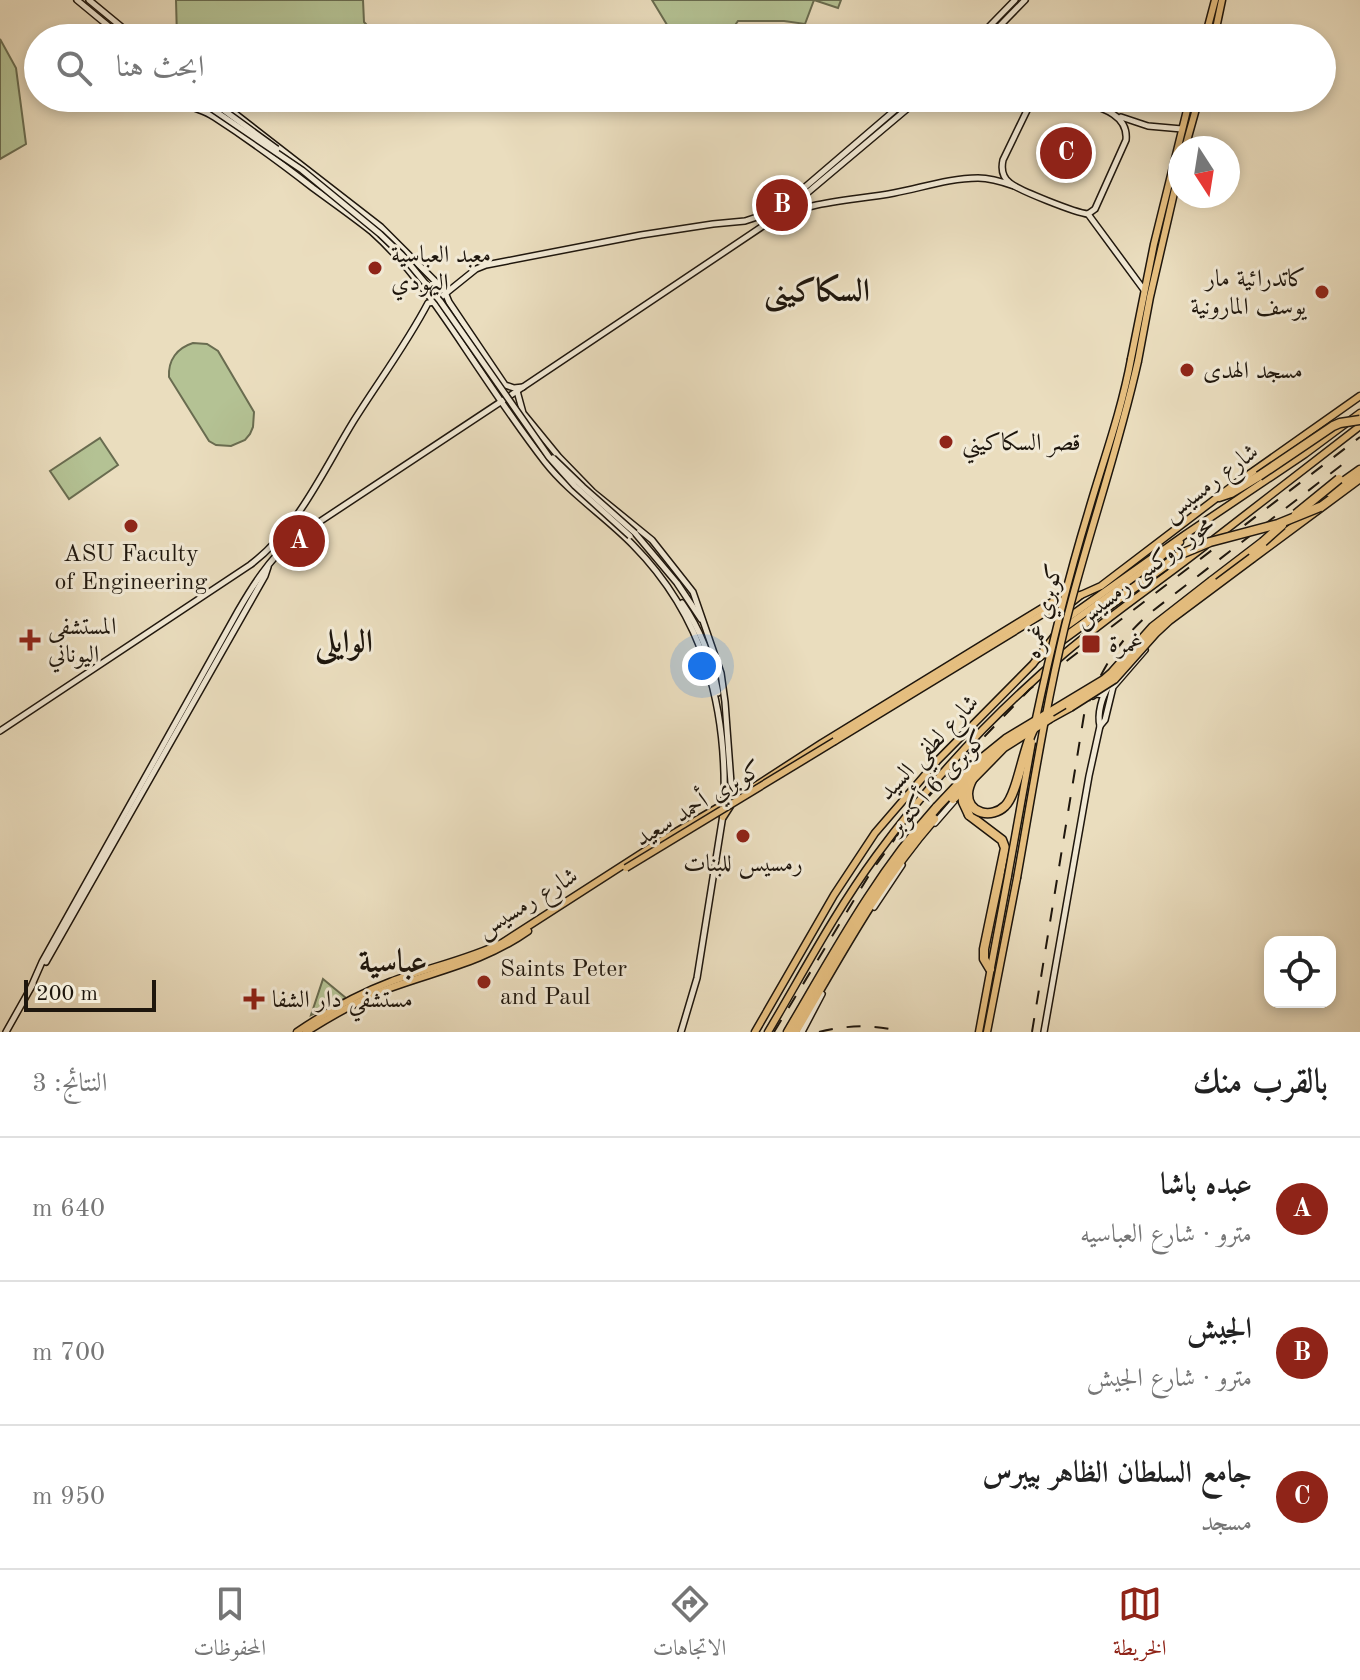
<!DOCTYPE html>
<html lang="ar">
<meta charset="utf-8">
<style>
body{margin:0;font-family:"Old Standard TT",Amiri,serif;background:#f6f6f6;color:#222;direction:rtl}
.controls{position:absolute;right:24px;bottom:24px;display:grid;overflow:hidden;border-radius:16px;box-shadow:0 4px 12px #0003}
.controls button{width:72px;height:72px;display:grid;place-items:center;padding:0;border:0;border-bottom:2px solid #e0e0e0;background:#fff;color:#222;font:40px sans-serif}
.compass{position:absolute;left:1168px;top:136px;width:72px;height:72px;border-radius:50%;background:#fff;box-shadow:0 4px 12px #0003;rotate:168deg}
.scale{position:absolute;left:24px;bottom:20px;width:132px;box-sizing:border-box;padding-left:8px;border:4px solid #1e160d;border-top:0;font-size:22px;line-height:28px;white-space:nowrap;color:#1e160d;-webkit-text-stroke:6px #f1e9d5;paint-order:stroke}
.you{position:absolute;left:702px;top:666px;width:28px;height:28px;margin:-20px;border:6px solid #fff;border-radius:50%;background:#1a73e8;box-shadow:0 0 0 12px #1a73e833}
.badge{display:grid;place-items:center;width:52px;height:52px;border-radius:50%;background:#8f2418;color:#fff;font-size:26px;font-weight:700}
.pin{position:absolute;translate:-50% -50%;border:4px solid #fff;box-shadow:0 2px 8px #0006}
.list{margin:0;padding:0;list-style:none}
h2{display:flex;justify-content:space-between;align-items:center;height:104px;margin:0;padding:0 32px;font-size:34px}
h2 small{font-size:26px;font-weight:400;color:#767676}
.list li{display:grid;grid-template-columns:52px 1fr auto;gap:24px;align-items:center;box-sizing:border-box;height:144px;padding:0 32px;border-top:2px solid #e0e0e0}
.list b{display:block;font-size:30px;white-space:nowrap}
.list p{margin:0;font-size:26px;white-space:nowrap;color:#767676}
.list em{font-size:26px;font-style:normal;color:#767676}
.icon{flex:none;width:44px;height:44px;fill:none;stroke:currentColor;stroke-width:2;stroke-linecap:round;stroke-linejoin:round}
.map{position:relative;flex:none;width:1360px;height:1032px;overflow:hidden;direction:ltr}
.search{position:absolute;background:#fff;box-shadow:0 4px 12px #0003;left:24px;right:24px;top:24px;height:88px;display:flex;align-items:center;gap:20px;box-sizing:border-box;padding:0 28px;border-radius:44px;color:#767676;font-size:30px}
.sheet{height:536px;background:#fff}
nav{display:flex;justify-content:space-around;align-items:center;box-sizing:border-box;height:112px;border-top:2px solid #e0e0e0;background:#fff;font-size:22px;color:#767676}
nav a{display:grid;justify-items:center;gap:4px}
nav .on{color:#8f2418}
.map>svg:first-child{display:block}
.green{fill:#b4c294;stroke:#696c50;stroke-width:2}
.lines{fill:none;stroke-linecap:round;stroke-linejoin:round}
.secondary-casing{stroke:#1e160d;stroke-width:8}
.primary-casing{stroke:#1e160d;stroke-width:9}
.motorway-casing{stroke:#1e160d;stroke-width:11}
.secondary{stroke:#f1e9d5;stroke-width:5}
.primary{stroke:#e5be7f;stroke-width:6}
.motorway{stroke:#e5be7f;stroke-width:8}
.rail{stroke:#1e160d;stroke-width:2;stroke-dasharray:14 14;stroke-linecap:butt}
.secondary-bridge-casing{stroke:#1e160d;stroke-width:8;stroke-linecap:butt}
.primary-bridge-casing{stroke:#1e160d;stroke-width:9;stroke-linecap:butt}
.motorway-bridge-casing{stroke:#1e160d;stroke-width:11;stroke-linecap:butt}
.secondary-bridge{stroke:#f1e9d5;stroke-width:5}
.primary-bridge{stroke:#e5be7f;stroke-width:6}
.motorway-bridge{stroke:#e5be7f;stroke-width:8}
.poi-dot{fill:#8f2418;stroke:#f1e9d5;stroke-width:3}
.labels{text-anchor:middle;stroke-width:6;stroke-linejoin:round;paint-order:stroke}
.poi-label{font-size:24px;fill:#1e160d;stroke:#f1e9d5;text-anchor:start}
.street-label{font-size:24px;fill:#1e160d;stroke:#f1e9d5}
.district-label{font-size:32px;font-weight:bold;fill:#1e160d;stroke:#f1e9d5}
</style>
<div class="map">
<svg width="1360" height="1032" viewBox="0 0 1360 1032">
<rect width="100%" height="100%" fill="#eaddbe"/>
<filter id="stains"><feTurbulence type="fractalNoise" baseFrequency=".0025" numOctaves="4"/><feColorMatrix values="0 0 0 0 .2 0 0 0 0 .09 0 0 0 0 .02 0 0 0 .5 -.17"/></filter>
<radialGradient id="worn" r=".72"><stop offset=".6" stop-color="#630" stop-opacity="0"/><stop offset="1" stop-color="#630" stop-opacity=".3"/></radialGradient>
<!-- green -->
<g class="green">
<polygon points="176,0 363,0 364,22 379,38 177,38"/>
<polygon points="652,0 841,0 838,8 814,0 805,24 784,21 738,21 733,28 732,38 675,38"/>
<polygon points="0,39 16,68 26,144 0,159"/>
<path d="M193 343 207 344 218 351 254 412 253 427 250 434 245 440 231 446 216 445 209 441 169 377C168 360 177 348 193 343Z"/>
<polygon points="100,438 118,465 69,499 50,471"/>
<polygon points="323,979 346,998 311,1015"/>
</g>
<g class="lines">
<!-- secondary casing -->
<g class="secondary-casing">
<g id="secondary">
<polyline points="77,0 123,38"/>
<polyline points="89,0 135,38"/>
<polyline points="999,27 1006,38"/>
<polyline points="978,38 1015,0"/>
<polyline points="988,38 1025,0"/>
<path d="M178 98C191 110 201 108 214 117 248 139 281 163 313 188 332 202 352 216 371 231 409 265 437 306 465 348 491 387 517 426 545 462 569 493 606 517 633 545 704 617 727 706 724 805"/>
<polyline points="189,98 195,101 202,98"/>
<polyline points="215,98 381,227 444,290 449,302 505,385 514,388 523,387"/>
<path d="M1033 98 1003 160C1001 169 1002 177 1010 183 1018 190 1076 213 1088 214L1095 209 1126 140C1129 111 1093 106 1071 98"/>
<polyline points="1121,117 1148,126 1182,129"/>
<polyline points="787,205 806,194 920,98"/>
<polyline points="1088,214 1144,290"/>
<polyline points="517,391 523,413 559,457 593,492 652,540 693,592 721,673 725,702 731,783 739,796"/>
<polyline points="635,533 677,583 701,619"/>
<path d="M682 603C701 630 712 661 718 693"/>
<polyline points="1093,696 1096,694 1104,695"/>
<path d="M1100 726C1097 714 1102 696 1109 686"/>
<path d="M0 731 250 565C297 530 323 471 353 422 378 382 406 345 428 303L435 302 476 269 486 265 641 235 713 224 745 221 769 213 783 206 909 98"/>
<polyline points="935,823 955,800"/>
<polyline points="874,907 902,865"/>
<polyline points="46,962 265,576 268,567"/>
<path d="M31 987 42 962 238 611C253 585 269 560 292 540L517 391 769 222C807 201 851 201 894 193 921 188 950 178 978 178 991 178 1003 182 1014 186"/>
<polyline points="6,1032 33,984"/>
<polyline points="681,1032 697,978 723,815"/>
<polyline points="802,1032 822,994"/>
<polyline points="1044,1032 1089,776 1100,726 1105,720 1113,687 1145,650"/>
</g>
</g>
<!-- primary casing -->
<g class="primary-casing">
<g id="primary">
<polyline points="1205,38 1215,0"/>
<polyline points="1214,38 1222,0"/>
<polyline points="1185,148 1199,98"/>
<polyline points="1131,359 1154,244 1190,98"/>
<polyline points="1138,361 1150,297 1180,167"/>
<polyline points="1214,539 1360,426"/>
<polyline points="1064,628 1142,572 1180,542"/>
<polyline points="835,741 1046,612 1071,603 1081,595"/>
<polyline points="737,798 822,743 1052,602 1060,598 1081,595 1101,586 1231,487 1360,396"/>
<polyline points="723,817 730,806"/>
<path d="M297 1032C325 1013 358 994 390 982 427 968 467 960 502 943L659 842 724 804"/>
<path d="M306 1032C333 1015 360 999 390 988 439 970 484 962 528 931"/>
<polyline points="755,1032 834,895 875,833 937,761 1033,664 1069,617 1186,534 1305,454 1360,413"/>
<path d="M768 1032C803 973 835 912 876 856 930 782 995 712 1065 653 1110 615 1159 582 1205 546"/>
<polyline points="979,1032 1008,876"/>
<polyline points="987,1032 1017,878"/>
</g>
</g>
<!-- motorway casing -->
<g class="motorway-casing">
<g id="motorway">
<polyline points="1329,492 1360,470"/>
<polyline points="1219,497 1231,493 1259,476"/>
<polyline points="1252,558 1360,478"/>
<polyline points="1212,581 1263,542"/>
<polyline points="1037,658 1093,617"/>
<polyline points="1050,718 1070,707"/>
<polyline points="969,815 1002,840 1005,848 984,949 984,959 990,969"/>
<path d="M788 1032C834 954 876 875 937 807"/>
<path d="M795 1032C838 959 878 883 934 819"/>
</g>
</g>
<!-- secondary -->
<use href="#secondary" class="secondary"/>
<!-- primary -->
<use href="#primary" class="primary"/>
<!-- motorway -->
<use href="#motorway" class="motorway"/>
<!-- rail -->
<g class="rail">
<polyline points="774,1032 871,872 907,822 942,781 1030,689 1360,437"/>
<path d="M819 1032C847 1025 874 1024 902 1032"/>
<path d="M1032 1032 1084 715C1099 673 1116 643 1150 613L1352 457"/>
</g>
<!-- secondary-bridge casing -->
<g class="secondary-bridge-casing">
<g id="secondary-bridge">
<polyline points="196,98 302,170 380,234 402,255 440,301 549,457 575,486 630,536"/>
<polyline points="207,98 277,149"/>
<polyline points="553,458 583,487 635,533"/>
</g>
</g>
<!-- primary-bridge casing -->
<g class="primary-bridge-casing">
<g id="primary-bridge">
<path d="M1035 723C1050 652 1067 582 1088 513 1103 461 1121 413 1131 359"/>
<polyline points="626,868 835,741"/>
<polyline points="1008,876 1032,742"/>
<path d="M1017 878C1032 794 1045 709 1065 626 1087 537 1118 451 1138 361"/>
</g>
</g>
<!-- motorway-bridge casing -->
<g class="motorway-bridge-casing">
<g id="motorway-bridge">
<polyline points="1259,476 1333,426 1340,423 1360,420"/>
<polyline points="1296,514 1339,479"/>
<polyline points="1263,542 1282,525"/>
<polyline points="1093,617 1181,554 1210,542 1278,524 1320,507"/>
<polyline points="1070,707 1114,679 1155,633 1169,620 1252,558"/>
<path d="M974 776C971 782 968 787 968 794 968 814 992 819 1005 806 1017 795 1023 749 1033 730"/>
<polyline points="962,790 963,802 969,815"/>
<polyline points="953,799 1004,747 1050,718"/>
<polyline points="937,807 985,756 1006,739 1104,680 1112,673 1153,627 1212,581"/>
</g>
</g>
<!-- secondary-bridge -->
<use href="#secondary-bridge" class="secondary-bridge"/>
<!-- primary-bridge -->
<use href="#primary-bridge" class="primary-bridge"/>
<!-- motorway-bridge -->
<use href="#motorway-bridge" class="motorway-bridge"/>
</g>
<!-- markers -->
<g class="poi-dot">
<circle cx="375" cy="268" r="8"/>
<circle cx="1322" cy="292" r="8"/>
<circle cx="1187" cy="370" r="8"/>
<circle cx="946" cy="442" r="8"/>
<circle cx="131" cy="526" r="8"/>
<path d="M26 628h8v8h8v8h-8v8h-8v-8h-8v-8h8z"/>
<rect x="1081" y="634" width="20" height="20" rx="4"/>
<circle cx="743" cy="836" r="8"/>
<circle cx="484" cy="982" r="8"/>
<path d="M250 987h8v8h8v8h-8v8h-8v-8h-8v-8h8z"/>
</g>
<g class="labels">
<!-- poi labels -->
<g class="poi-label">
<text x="391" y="262">معبد العباسية<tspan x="391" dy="28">اليهودي</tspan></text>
<text x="1306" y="286" text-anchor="end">كاتدرائية مار<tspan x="1306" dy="28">يوسف المارونية</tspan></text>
<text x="1203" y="378">مسجد الهدى</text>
<text x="962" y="450">قصر السكاكيني</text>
<text x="131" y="561" text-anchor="middle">ASU Faculty<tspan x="131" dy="28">of Engineering</tspan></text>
<text x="48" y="634">المستشفى<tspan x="48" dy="28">اليوناني</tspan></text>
<text x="1109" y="652">غمرة</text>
<text x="743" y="871" text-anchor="middle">رمسيس للبنات</text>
<text x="500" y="976">Saints Peter<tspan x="500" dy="28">and Paul</tspan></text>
<text x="272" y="1007">مستشفي دار الشفا</text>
</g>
<!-- street labels -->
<g class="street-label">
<text transform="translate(1210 482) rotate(-37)" y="8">شارع رمسيس</text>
<text transform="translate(1143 571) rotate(-37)" y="8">محور روكسى رمسيس</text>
<text transform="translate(1043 611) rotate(-76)" y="8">كوبري غمره</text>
<text transform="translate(928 747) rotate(-47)" y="8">شارع لطفي السيد</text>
<text transform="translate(937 782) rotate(-47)" y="8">كوبرى 6 أكتوبر</text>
<text transform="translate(698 803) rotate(-31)" y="8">كوبري أحمد سعيد</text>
<text transform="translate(527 902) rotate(-31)" y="8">شارع رمسيس</text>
</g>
<!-- district labels -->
<g class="district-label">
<text x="817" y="301">السكاكينى</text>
<text x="344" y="652">الوايلى</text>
<text x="393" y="972">عباسية</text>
</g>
</g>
<rect width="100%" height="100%" filter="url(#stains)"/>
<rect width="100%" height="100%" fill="url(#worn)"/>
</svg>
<div class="controls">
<button><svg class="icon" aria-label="locate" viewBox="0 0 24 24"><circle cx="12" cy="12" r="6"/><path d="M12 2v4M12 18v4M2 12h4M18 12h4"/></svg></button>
</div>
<svg class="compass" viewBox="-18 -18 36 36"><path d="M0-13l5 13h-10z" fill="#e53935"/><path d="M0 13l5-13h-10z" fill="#767676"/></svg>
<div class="scale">200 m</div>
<div class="you"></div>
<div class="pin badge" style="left:299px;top:541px">A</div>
<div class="pin badge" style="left:782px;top:205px">B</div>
<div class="pin badge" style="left:1066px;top:153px">C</div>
<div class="search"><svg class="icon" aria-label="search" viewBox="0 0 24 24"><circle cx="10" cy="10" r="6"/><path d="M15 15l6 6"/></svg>ابحث هنا</div>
</div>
<section class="sheet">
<h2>بالقرب منك<small>النتائج: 3</small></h2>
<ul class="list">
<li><span class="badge">A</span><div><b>عبده باشا</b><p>مترو · شارع العباسيه</p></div><em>640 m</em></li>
<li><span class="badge">B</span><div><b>الجيش</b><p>مترو · شارع الجيش</p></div><em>700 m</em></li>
<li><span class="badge">C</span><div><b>جامع السلطان الظاهر بيبرس</b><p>مسجد</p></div><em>950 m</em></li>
</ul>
</section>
<nav>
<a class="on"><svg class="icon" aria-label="map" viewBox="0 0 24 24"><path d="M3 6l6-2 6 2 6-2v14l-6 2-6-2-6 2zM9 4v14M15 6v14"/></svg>الخريطة</a>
<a><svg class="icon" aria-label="directions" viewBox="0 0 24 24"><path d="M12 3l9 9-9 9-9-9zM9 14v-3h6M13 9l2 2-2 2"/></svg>الاتجاهات</a>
<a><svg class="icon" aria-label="saved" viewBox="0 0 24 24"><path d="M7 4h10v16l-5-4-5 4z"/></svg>المحفوظات</a>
</nav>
